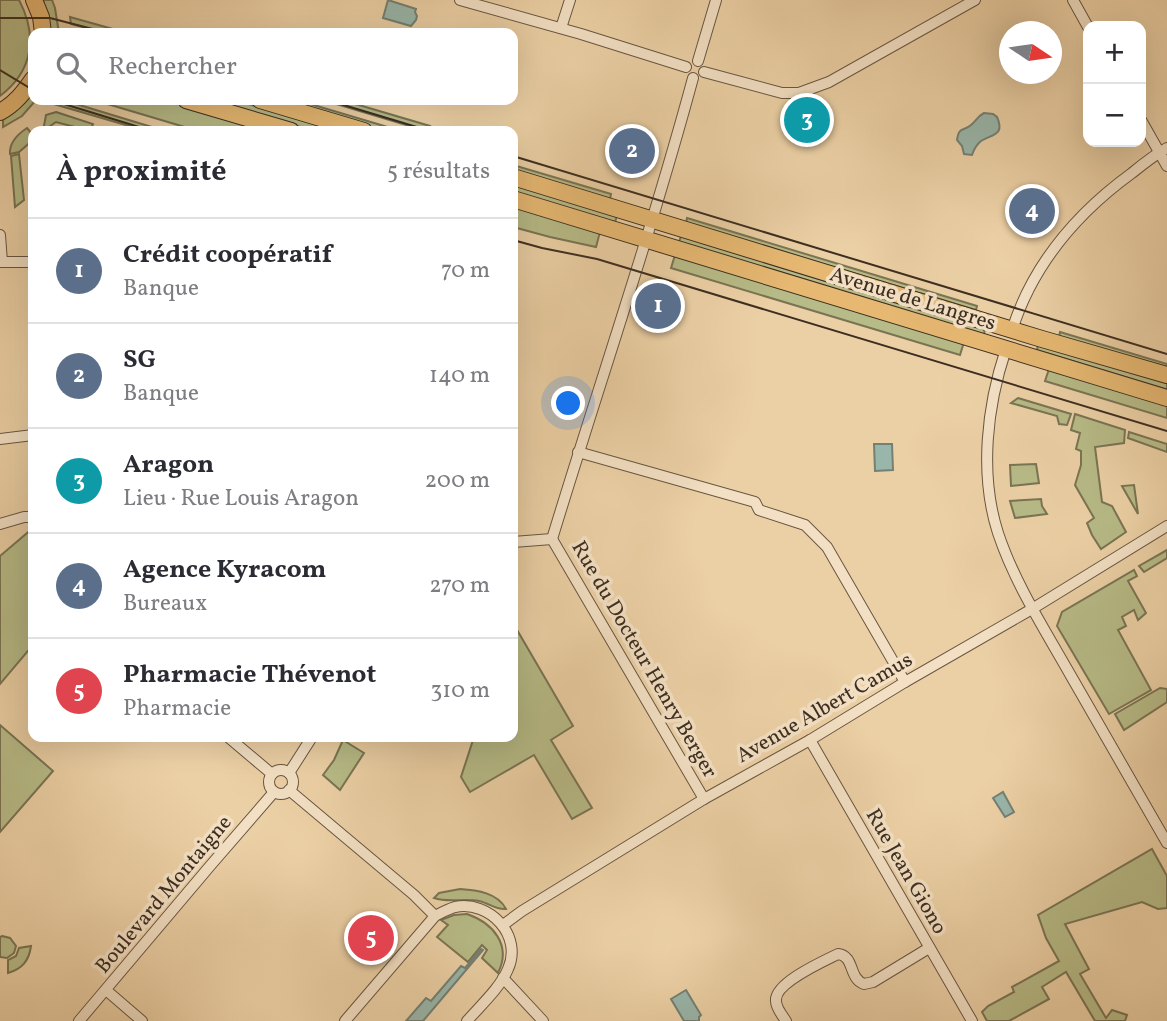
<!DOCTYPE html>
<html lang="fr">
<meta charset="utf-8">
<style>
body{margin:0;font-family:Vollkorn,serif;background:#f2f2f3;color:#2b2b33}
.controls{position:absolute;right:21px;top:21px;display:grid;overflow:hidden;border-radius:14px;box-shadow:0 7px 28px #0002}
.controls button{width:63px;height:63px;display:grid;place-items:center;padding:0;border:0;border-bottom:2px solid #e1e1e2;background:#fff;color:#2b2b33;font:35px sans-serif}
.compass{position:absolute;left:999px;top:21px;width:63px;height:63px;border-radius:50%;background:#fff;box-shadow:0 7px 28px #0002;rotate:103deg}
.you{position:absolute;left:569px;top:404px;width:24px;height:24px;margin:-18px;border:5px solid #fff;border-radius:50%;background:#1a73e8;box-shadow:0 0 0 10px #1a73e833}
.badge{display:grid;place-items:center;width:46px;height:46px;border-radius:50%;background:#ea580c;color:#fff;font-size:23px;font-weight:700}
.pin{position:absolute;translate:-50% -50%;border:4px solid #fff;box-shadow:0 2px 7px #0006}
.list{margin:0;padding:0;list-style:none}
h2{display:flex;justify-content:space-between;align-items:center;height:91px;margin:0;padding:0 28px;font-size:30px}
h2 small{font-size:23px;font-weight:400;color:#7c7c81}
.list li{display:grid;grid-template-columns:46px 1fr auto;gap:21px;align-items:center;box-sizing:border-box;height:105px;padding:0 28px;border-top:2px solid #e1e1e2}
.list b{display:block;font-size:26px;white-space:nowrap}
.list p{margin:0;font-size:23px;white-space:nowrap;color:#7c7c81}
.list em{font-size:23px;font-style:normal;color:#7c7c81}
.icon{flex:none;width:38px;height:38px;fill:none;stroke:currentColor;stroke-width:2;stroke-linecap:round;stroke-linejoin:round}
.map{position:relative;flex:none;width:1167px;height:1021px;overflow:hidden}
.search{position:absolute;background:#fff;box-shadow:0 7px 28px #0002;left:28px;top:28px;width:490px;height:77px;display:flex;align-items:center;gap:18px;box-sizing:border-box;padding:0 24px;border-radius:14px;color:#7c7c81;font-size:26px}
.panel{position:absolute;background:#fff;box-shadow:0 7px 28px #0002;left:28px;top:126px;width:490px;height:616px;border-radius:14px}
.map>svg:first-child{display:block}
.green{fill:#b7bb87;stroke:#7a7454;stroke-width:2}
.water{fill:#99b6aa;stroke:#748073;stroke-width:2}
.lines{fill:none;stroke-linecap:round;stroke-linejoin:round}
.minor-casing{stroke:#695642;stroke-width:12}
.primary-casing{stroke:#3d2e21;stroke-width:18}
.minor{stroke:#f3e0c4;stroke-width:10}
.primary{stroke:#e6b872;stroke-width:16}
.tram{stroke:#3d2e21;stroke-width:2}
.labels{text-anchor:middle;stroke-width:7;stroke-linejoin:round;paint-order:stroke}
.street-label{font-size:21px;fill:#3d2e21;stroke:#f3e0c4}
</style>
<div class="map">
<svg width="1167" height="1021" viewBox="0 0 1167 1021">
<rect width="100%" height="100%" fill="#ecd0a5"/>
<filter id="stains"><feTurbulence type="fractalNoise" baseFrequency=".00286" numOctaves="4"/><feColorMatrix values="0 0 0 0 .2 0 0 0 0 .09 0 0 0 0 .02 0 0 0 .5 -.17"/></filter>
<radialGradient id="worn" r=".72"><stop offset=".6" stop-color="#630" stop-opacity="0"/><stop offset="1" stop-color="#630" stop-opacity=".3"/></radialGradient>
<!-- green -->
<g class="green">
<path d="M0 0H19C38 36 33 71 0 96Z"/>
<polygon points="43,0 52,0 55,8 59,33 50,33"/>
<polygon points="70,17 127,33 105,33 71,24"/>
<polygon points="33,89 33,100 37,100 35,101 22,116 3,127 3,119 6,114"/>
<polygon points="53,100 63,100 165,131 146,131 54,104 52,102"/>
<polygon points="94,100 165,100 273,131 198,131"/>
<polygon points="211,100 235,100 338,131 314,131"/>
<polygon points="278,100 297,100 401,131 384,131"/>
<polygon points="323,100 342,100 430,126 428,131 426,131"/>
<polygon points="56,112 93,124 90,131 56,122 43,131 46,115"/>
<path d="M27 128 33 135V140L19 152 10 154C9 142 18 134 27 128Z"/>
<polygon points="19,154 24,200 15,207 11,156"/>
<polygon points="513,165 611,194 610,199 513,171"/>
<polygon points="513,184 617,216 615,222 610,221 513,192"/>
<polygon points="513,206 600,232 596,247 550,237 513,227"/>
<polygon points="687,218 977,306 976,310 686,223"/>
<polygon points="681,236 985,328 984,335 679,242"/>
<polygon points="675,255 964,342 960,355 671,268"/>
<polygon points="1060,332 1167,364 1167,367 1059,337"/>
<polygon points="1038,344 1167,383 1167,390 1037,350"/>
<polygon points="1049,369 1167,406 1167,418 1045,381"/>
<polygon points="1018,398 1071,414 1067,425 1059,424 1057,416 1011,403"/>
<polygon points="1075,414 1125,430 1124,443 1095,447 1102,502 1112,506 1126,532 1101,549 1092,535 1087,523 1094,518 1075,485 1081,465 1081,451 1076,449 1080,433 1071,430"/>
<polygon points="1129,432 1167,444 1167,452 1128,438"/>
<polygon points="1036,464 1039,483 1011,486 1010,465"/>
<polygon points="1134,485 1138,514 1122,486"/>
<polygon points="1041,499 1042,506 1047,514 1015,518 1010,501"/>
<polygon points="33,528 33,645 0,684 0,556"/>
<polygon points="1167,550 1167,558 1144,572 1139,566"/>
<polygon points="1134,570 1137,576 1128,581 1146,613 1138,620 1134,610 1122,617 1126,626 1118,630 1151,690 1109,714 1057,626 1062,612"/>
<polygon points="513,623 573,726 551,740 592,808 572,819 534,755 470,792 461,777 474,737 513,737"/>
<polygon points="1160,688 1167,689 1167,702 1124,730 1115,714"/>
<polygon points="0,725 53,771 0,832"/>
<polygon points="343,740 364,753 340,790 323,775 334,760"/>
<polygon points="1152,849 1167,876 1167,908 1158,909 1142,902 1065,924 1089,969 1080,974 1106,1018 1112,1010 1127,1015 1125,1021 1095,1021 1066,972 1042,987 1049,999 1009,1021 987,1021 982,1012 988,1006 1014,992 1012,987 1059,961 1046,938 1038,915"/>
<path d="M460 889C477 890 498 893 506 909 495 910 489 903 479 901 464 898 448 903 434 898L439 893Z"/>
<path d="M467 914C493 923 512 945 498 973L482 958 487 950 482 945 468 962 437 937 448 925 441 920 454 915Z"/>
<polygon points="2,936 10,938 16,946 14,953 7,958 0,957 0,937"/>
<path d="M31 946C29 961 22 969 8 973V960L16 956 19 948Z"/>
</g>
<!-- water -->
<g class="water">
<polygon points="388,0 416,9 415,12 417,16 416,20 411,26 383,18"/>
<path d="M984 113 993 114 997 117C1005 135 993 134 981 141 976 145 974 149 972 155L964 154 962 146 957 140C959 126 963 132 971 125 976 121 978 116 984 113Z"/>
<polygon points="874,444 892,444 893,470 875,471"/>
<polygon points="1003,792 1014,812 1005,817 993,798"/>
<polygon points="481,949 483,950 423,1021 406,1021 426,998 431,1001 461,966 465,968"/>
<polygon points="686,990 701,1015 699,1017 699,1021 684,1021 671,999"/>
</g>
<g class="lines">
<!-- minor casing -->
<g class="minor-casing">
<g id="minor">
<polyline points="460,0 581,34 686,67"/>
<polyline points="1073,0 1088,27"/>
<polyline points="561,28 570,0"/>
<polyline points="698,61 716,0"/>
<polyline points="704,72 782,93 799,93 829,82 975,0"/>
<polyline points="1141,120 1167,166"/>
<polyline points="0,235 2,262"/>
<polyline points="0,262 33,262"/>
<path d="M1012 330C1033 264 1077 213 1132 173 1143 164 1154 155 1167 148"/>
<path d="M1006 349C987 406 979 474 998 533 1015 584 1045 630 1071 676 1103 731 1135 787 1167 843"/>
<polyline points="0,439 33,435"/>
<polyline points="578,452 755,502 759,510 805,525 827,547 905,682"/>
<polyline points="0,524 24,517 33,517"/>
<path d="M552 539C599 385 651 233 693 78"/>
<polyline points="552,539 704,799"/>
<polyline points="513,542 552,539"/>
<polyline points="228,737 272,774"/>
<polyline points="810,740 972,1021"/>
<circle cx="281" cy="782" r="12"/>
<polyline points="289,773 312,737"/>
<polyline points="289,790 414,895 435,916"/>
<polyline points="503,925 522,911 704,799 810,740 905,682 1032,609 1167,526"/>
<polyline points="503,978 543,1021"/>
<polyline points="106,990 142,1021"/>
<polyline points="79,1021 210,866 274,792"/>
<path d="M345 1021 435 916C441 913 448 909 455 907 490 900 523 936 508 969 500 988 481 1005 467 1021"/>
<path d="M786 1021C782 1015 776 1008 776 1001 774 983 824 961 838 954 855 956 848 978 864 984L873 982 929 948"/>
</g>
</g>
<!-- primary casing -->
<g class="primary-casing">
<g id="primary">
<polyline points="34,0 41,17 43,33"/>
<polyline points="186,100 291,131"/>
<polyline points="260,100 364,131"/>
<path d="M0 112C15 104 24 92 33 79"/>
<polyline points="513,177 1042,339 1167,375"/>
<polyline points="513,199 1167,398"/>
</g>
</g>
<!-- minor -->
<use href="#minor" class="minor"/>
<!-- primary -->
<use href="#primary" class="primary"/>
<!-- tram -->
<g class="tram">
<polyline points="0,18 50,18 108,33"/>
<polyline points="0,70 33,90"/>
<polyline points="51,100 152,131"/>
<polyline points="327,100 430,131"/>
<polyline points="513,156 1167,354"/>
<polyline points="513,240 542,248 597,259 1167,431"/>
</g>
</g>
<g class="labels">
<!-- street labels -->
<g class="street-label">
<text transform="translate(913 298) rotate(17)" y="7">Avenue de Langres</text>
<text transform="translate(645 659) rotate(60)" y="7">Rue du Docteur Henry Berger</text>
<text transform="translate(824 707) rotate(-30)" y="7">Avenue Albert Camus</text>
<text transform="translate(907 871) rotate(60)" y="7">Rue Jean Giono</text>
<text transform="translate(163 894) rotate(-50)" y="7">Boulevard Montaigne</text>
</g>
</g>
<rect width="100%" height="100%" filter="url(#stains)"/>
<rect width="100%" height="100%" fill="url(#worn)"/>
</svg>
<div class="controls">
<button>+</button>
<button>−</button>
</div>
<svg class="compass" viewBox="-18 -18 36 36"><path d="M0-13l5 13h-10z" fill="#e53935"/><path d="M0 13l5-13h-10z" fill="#7c7c81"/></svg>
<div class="you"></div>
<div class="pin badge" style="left:658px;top:306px;background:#5c6f8a">1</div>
<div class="pin badge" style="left:632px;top:151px;background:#5c6f8a">2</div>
<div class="pin badge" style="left:807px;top:120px;background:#0f9aa8">3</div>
<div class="pin badge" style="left:1032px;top:211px;background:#5c6f8a">4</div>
<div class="pin badge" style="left:371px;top:938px;background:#e0444e">5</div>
<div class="search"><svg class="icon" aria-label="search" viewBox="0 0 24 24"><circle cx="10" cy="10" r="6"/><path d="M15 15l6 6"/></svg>Rechercher</div>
<section class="panel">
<h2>À proximité<small>5 résultats</small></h2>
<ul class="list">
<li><span class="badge" style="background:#5c6f8a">1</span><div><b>Crédit coopératif</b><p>Banque</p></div><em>70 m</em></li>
<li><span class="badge" style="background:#5c6f8a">2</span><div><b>SG</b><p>Banque</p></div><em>140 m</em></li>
<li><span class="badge" style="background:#0f9aa8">3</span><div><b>Aragon</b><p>Lieu · Rue Louis Aragon</p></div><em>200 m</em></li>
<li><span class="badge" style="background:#5c6f8a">4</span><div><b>Agence Kyracom</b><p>Bureaux</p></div><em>270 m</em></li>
<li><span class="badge" style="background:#e0444e">5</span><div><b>Pharmacie Thévenot</b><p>Pharmacie</p></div><em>310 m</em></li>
</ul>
</section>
</div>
